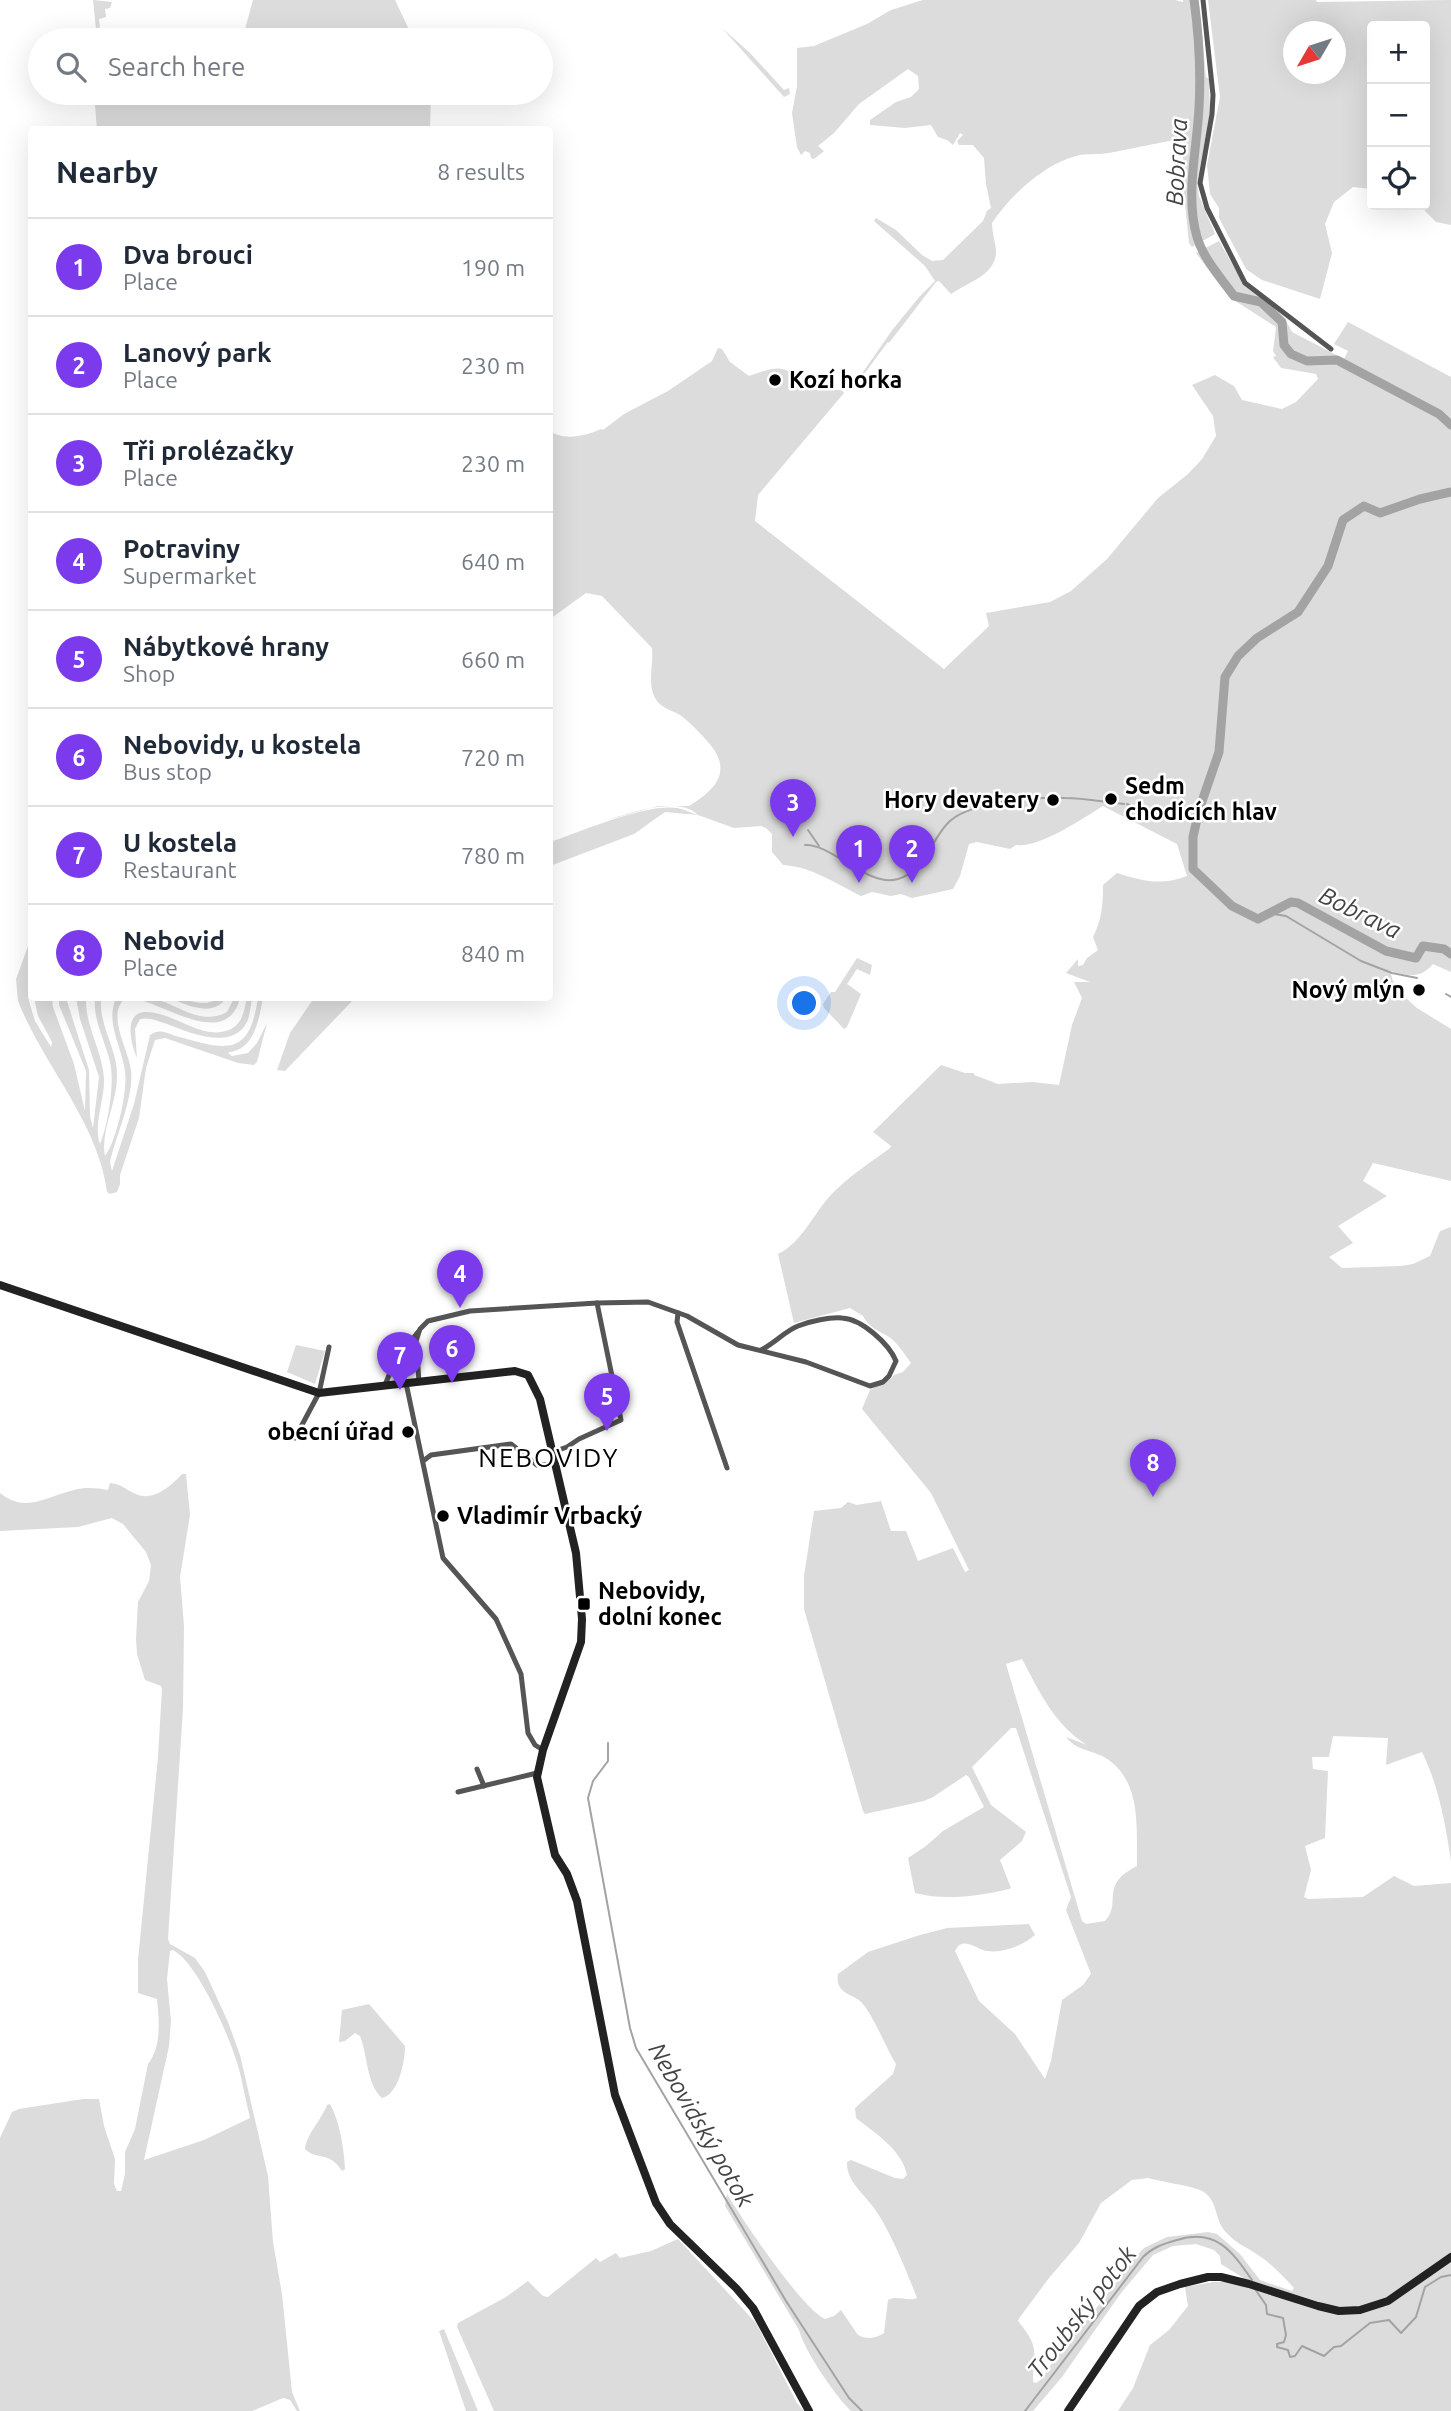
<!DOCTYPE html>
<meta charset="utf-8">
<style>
body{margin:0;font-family:Ubuntu,sans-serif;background:#f2f2f3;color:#1f2937}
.controls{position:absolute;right:21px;top:21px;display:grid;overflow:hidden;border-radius:7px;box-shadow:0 7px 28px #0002}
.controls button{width:63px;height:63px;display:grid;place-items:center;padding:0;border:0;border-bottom:2px solid #e0e1e3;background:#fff;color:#1f2937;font:35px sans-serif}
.compass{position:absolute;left:1283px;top:21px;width:63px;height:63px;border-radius:50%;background:#fff;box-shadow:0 7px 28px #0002;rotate:231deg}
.you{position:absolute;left:805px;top:1004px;width:24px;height:24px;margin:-18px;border:5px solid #fff;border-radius:50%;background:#1a73e8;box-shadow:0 0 0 10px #1a73e833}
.badge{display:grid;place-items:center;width:46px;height:46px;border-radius:50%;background:#7c3aed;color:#fff;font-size:23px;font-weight:700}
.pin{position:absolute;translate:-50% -58px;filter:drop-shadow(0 2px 4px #0008)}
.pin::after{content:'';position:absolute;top:37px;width:24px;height:21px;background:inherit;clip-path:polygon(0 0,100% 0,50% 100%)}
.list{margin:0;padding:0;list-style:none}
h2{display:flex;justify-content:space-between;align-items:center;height:91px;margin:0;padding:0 28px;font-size:30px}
h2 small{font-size:23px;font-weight:400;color:#747a83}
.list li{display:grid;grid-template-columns:46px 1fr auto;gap:21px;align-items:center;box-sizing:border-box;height:98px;padding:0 28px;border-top:2px solid #e0e1e3}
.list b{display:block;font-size:26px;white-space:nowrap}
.list p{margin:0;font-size:23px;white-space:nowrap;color:#747a83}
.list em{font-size:23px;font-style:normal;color:#747a83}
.icon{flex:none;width:38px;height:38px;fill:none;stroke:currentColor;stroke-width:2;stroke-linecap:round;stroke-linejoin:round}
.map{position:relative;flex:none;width:1451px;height:2411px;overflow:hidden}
.search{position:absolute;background:#fff;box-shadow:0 7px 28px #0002;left:28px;top:28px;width:525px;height:77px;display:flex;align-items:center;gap:18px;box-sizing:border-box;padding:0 24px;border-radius:38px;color:#747a83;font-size:26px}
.panel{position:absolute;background:#fff;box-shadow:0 7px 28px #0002;left:28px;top:126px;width:525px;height:875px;border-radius:7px}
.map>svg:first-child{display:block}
.green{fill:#dcdcdc;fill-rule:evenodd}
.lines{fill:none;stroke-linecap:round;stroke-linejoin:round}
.stream{stroke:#a3a3a3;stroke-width:2}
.river{stroke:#a3a3a3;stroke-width:9}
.street{stroke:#555;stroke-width:5}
.secondary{stroke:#222;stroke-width:8}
.poi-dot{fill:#000;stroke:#fff;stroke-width:2.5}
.labels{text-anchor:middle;stroke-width:5;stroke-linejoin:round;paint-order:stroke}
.poi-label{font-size:23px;font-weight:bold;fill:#000;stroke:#fff;text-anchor:start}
.water-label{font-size:24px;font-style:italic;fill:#444;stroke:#fff}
.quarter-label{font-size:26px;letter-spacing:2px;fill:#000;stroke:#fff}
</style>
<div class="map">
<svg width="1451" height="2411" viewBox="0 0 1451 2411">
<rect width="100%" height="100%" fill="#fff"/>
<!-- green -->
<g class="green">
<polygon points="93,0 112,2 110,8 105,9 106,17 99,19 100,27 96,29"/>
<polygon points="253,0 395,0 414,40 242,40"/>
<path d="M923 0H1175L1183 2V0H1199L1206 77 1209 79 1210 113 1197 183 1199 196 1215 234 1192 247 1189 243 1182 174 1184 138C1159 143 1134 148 1109 153 1098 155 1086 153 1076 156 1044 164 1010 196 992 223 992 232 995 241 996 250 997 275 968 282 951 294L939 281 936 282 889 343 888 342C875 358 864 378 847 391L843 388 863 372 893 329 920 296 935 281 925 266 874 221 876 218 896 230 922 255 932 261 943 260 983 221 987 211 991 208 986 184 984 158 973 145H959L957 141 963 135 960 133 953 145 947 140 938 137 931 125 905 128 870 125V120L896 102 911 97 919 89 918 76 908 69 859 104 834 133 818 146 824 151 814 159 811 158 810 153 805 151 801 155 797 147 792 113 797 86V48L814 46 867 24 891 10Z"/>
<path d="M1208 0H1316L1317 2 1451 0V225L1436 222 1419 205H1425V26H1372V189L1353 187 1334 202 1325 224 1332 253 1320 299 1262 280 1246 269 1219 218V208L1210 194 1207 165 1220 97ZM1294 32H1336V74H1294Z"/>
<polygon points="722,28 750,53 784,90 789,88 790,94 784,97"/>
<polygon points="94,93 431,93 430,129 97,130"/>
<path d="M1219 241 1245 286 1267 302 1285 319 1292 332 1344 359 1348 351 1334 344 1348 322 1451 377V972L1433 964C1419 980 1408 975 1390 971L1395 988 1417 1008 1451 1029V1181L1373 1163 1363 1181 1387 1196 1338 1226 1353 1243 1329 1257 1342 1268 1401 1266 1413 1264 1430 1256 1440 1231 1451 1227V1861C1445 1822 1439 1787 1422 1752L1386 1765 1388 1738 1333 1736 1329 1757H1312L1313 1769 1328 1771 1325 1838 1305 1846 1311 1870 1304 1897 1308 1899 1363 1897 1394 1876 1414 1886 1451 1883V2253L1387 2298 1359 2307 1339 2308 1245 2279 1221 2264 1220 2256 1214 2250 1196 2244 1173 2246 1153 2255 1121 2293 1062 2377 1033 2411H851C835 2396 804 2350 799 2330L725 2206 727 2194C743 2220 801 2308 825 2319L834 2316 841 2310 858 2335C867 2340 877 2338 884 2333L888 2300C897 2295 907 2302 917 2298 907 2272 890 2230 874 2208 864 2194 846 2181 847 2162L851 2160 895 2178 903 2179 907 2175C903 2151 874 2132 856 2118L855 2108 893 2074 896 2064C887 2050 871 2010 860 2001 850 1993 835 1993 838 1974L868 1952 920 1935 947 1928 1029 1924 1035 1935C1022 1946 1000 1955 983 1950 977 1948 968 1942 962 1944 958 1945 957 1948 955 1951L979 2001 1015 2034 1045 2079 1051 2061 1062 2000 1083 1985 1091 1974 1066 1910 1071 1897 1016 1728H1011L972 1767 991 1805 1026 1832 1022 1841 1000 1860 1011 1888 1009 1889C979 1896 945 1901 915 1893L908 1858 926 1846 943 1831 984 1807 969 1777 966 1775 933 1797 924 1801 865 1814 863 1811 804 1609V1576L814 1511 841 1508 848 1502 857 1505 881 1501 891 1531H906L918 1561 953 1548 965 1572 969 1570 931 1493 862 1409 870 1390 892 1378 894 1375 903 1372 911 1363C905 1355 897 1342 889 1337 879 1331 868 1327 863 1316L850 1308 794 1323 778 1254C801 1243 813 1215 829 1197 846 1178 870 1163 890 1148L891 1146 873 1132 941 1065 965 1073H974V1075L998 1084 1032 1082 1059 1085 1072 1025 1082 998 1074 982H1090L1066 973 1078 959V966L1083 965 1087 958 1098 950 1093 937C1102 919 1103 904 1103 885L1117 873C1142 881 1162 886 1187 876L1177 844 1103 806C1082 819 1040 848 1016 845L1010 849 977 842 969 844 960 876 953 889 912 898 901 894 891 896 872 892 861 896C837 884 810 866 783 865L772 852V834L766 828 761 826 734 828 698 815 665 812 634 834 550 866V842C580 832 646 803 677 808 684 809 691 813 698 815 678 794 625 815 600 822L658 806H689C717 789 733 770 708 742 699 732 691 723 680 715 673 711 662 708 657 701 646 686 654 664 652 648L602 596 586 593 550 619V431C564 441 586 436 601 429L603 430 624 414 668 391 712 361 718 348 722 349 730 362 749 376C779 366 784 363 806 387L819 388 809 390H842L844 393 758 495 755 521 944 669 989 626 986 613 1050 602 1071 591 1107 559 1158 498 1188 474 1202 459 1216 436 1213 416 1192 385 1215 375 1234 386 1242 400 1282 409 1296 402 1318 379 1316 374 1281 368 1273 357 1276 356 1273 351 1276 327 1229 297 1196 253ZM1022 1659C1040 1693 1054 1724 1087 1745L1066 1737C1077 1751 1089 1749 1104 1757 1143 1780 1136 1829 1137 1866 1098 1886 1123 1902 1105 1921L1086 1924 1082 1921 1006 1664ZM1148 2178C1162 2182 1187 2185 1200 2190 1218 2198 1214 2217 1224 2230 1237 2245 1244 2245 1258 2255 1272 2264 1283 2276 1294 2288L1292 2291 1260 2280 1240 2254 1217 2234 1208 2232 1167 2237 1144 2248 1139 2253 1088 2319 1061 2349 1042 2379 1036 2383 1033 2382C1033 2351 1041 2349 1018 2321L1020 2317 1049 2278 1079 2243 1101 2203 1132 2180Z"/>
<path d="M31 938V964L28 998 35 1021 51 1047 52 1042 38 1016 34 998H52L53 1007 74 1064 85 1111 86 1071 59 1005V998H66L89 1070 90 1116 93 1128 99 1077 80 1019 76 998H86C85 1026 102 1050 104 1078 105 1100 93 1123 100 1144 108 1125 115 1083 110 1062 105 1040 93 1021 95 998H101C99 1028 118 1049 117 1077 117 1103 100 1132 105 1156 116 1142 128 1091 125 1072 122 1046 105 1024 116 998H126C105 1013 129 1050 131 1070 134 1098 116 1135 110 1162L112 1171 134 1104 150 1035C160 1028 166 1033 176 1036 226 1050 249 1058 258 998H263C260 1013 257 1035 244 1046 240 1050 233 1051 228 1053L232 1056 248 1053 257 1043 267 1023 257 1062 254 1065 238 1063 165 1038 155 1040 146 1068 139 1118 120 1175V1184L117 1192 110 1194 107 1192C98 1122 43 1065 18 1001L16 979Z"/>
<polygon points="857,958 872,965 870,975 857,969 847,984 861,994 847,1027 844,1029 824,1008 823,1004 831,992 835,992"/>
<path d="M133 998C139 998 145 997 151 998 177 1003 200 1027 227 1012L234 998H240C227 1050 165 1004 133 998Z"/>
<path d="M170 998C182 997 192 1003 204 1003 213 1003 217 997 226 998 213 1018 187 1005 170 998Z"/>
<path d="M247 998H252C251 1004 250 1013 248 1020 234 1052 190 1033 167 1024 157 1021 150 1017 140 1019L135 1029 137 1058C131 1045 123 1013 145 1012 173 1011 201 1041 229 1030 243 1024 244 1010 247 998Z"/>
<polygon points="314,998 355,998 285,1071 277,1070 290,1033"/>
<polygon points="296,1345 325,1351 315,1384 287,1372"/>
<path d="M182 1474H186L190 1515 180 1577 184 1626 183 1708 168 1939 170 1944 195 1958 205 1972 228 2022 240 2055 268 2176 273 2242 282 2294 292 2392 300 2411H297L290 2400 283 2398 252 2411H0V2138L12 2112 19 2109 83 2099H99L104 2126 115 2159 114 2184 117 2191H121L125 2174V2152L135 2129 148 2064C162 2046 159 2020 157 1999L138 1993V1960L158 1757 162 1689 161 1686 145 1680 137 1654 136 1639 138 1602 149 1581 151 1565 146 1552 123 1524 112 1518 78 1527 0 1531V1493C26 1514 47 1496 74 1490 86 1487 97 1488 108 1490L110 1483C124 1485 124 1489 136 1494 153 1502 171 1486 182 1474ZM173 1950C199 1964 231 2040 239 2069 243 2085 246 2102 250 2118L204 2140 144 2160 169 2046 171 2021 167 1979 170 1951Z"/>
<path d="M369 2004 405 2046C405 2061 399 2094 382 2098 366 2084 368 2055 360 2036L355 2033 345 2041 339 2042 342 2010Z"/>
<path d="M330 2104C340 2122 344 2149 345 2169L342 2171C329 2150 317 2161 305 2149 306 2135 322 2119 327 2105Z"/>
<polygon points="678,2239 756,2323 797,2403 804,2411 494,2411 457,2327 458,2323 506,2297 528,2281 543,2296 548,2297 596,2258 600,2262 616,2253 620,2258 651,2251"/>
<polygon points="1451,2261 1451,2411 1118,2411 1133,2388 1150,2345 1169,2330 1188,2306 1185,2287 1213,2282 1227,2282 1360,2313 1390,2304"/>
<polygon points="444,2329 478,2411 466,2411 465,2408 439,2331"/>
</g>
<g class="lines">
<!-- stream -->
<g class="stream">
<polyline points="1127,804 1152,817 1193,809 1199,810"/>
<polyline points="808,830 819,846"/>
<path d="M805 845C831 843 868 888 898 879 924 872 931 841 947 824 967 801 1035 797 1065 798 1084 798 1104 802 1124 804"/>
<polyline points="1266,913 1286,916 1361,961 1392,973 1417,978"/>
<polyline points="1446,994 1451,997"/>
<polyline points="608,1743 608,1761 593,1781 588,1798 630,2028 636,2048 786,2301 849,2398 862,2411"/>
<polyline points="1255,2289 1266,2305 1267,2314 1283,2318 1286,2335 1284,2342 1277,2344 1277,2347 1288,2350 1290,2357 1295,2356 1302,2346 1324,2356 1334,2347 1341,2346 1370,2323 1389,2320 1401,2333 1416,2317 1425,2287 1441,2277 1451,2275"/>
<path d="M1025 2411 1143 2257C1153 2247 1163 2244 1177 2240 1216 2228 1232 2251 1252 2280"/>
</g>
<!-- river -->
<g class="river">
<path d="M1194 0C1199 36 1201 71 1199 108 1197 149 1185 196 1197 237 1203 258 1221 278 1234 296L1261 302 1282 322 1284 345 1291 354 1307 361 1337 360 1439 414 1451 425"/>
<polyline points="1451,492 1420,499 1380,513 1364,506 1343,520 1328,566 1298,612 1257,638 1238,656 1225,677 1219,752 1199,810 1193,837 1193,869 1232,906 1258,919 1291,902 1298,903 1386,951 1416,958 1423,946 1444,949 1451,954"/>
</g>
<!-- street -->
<g class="street">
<polyline points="1203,0 1213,95 1212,114 1200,183 1207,208 1245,283 1331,349"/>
<polyline points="678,1313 677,1322 727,1468"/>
<path d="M419 1382 416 1341 420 1329 428 1321 470 1311 597 1303 648 1302 687 1316 738 1345 806 1362 870 1386 883 1382 889 1376 896 1361C889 1344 862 1319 842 1318 829 1317 811 1321 798 1326 785 1331 775 1343 761 1350"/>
<polyline points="406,1383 443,1558 496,1619 521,1674 528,1733 535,1745 543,1750"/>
<polyline points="385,1385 394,1363 418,1332"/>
<polyline points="295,1438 319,1393 329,1347"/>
<polyline points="553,1452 567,1447 579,1439 621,1420 597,1303"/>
<polyline points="423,1461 431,1455 511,1444 537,1465 556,1464"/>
<polyline points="477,1769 484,1786"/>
<polyline points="458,1792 537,1773"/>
</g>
<!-- secondary -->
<g class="secondary">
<polyline points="0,1285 319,1393 515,1371 528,1375 540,1399 576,1553 582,1619 581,1642 543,1750 537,1777 555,1855 567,1874 577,1901 615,2095 656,2203 670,2224 736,2288 753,2308 809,2411"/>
<polyline points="1068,2411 1139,2306 1157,2292 1180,2284 1208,2277 1221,2277 1249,2284 1318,2306 1339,2311 1360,2310 1388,2301 1451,2257"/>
</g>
</g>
<!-- markers -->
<g class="poi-dot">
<circle cx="775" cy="380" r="7"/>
<circle cx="1111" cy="799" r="7"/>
<circle cx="1053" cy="800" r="7"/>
<circle cx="1419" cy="990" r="7"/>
<circle cx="408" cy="1432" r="7"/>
<circle cx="443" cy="1516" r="7"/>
<rect x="577" y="1597" width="14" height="14" rx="3.5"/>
</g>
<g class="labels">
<!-- poi labels -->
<g class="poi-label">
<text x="789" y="388">Kozí horka</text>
<text x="1125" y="794">Sedm<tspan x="1125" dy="26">chodících hlav</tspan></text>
<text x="1039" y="808" text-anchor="end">Hory devatery</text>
<text x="1405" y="998" text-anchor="end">Nový mlýn</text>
<text x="394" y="1440" text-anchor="end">obecní úřad</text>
<text x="457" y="1524">Vladimír Vrbacký</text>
<text x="598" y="1599">Nebovidy,<tspan x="598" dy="26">dolní konec</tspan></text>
</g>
<!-- water labels -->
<g class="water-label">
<text transform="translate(1177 162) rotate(-87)" y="8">Bobrava</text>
<text transform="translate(1360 913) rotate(26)" y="8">Bobrava</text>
<text transform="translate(701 2125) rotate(60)" y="8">Nebovidský potok</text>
<text transform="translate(1082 2312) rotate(-52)" y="8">Troubský potok</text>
</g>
<!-- quarter labels -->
<g class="quarter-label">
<text x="549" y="1467">NEBOVIDY</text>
</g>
</g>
</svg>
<div class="controls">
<button>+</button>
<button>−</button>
<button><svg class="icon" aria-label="locate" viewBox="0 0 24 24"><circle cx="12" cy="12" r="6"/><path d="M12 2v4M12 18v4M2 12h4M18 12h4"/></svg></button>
</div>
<svg class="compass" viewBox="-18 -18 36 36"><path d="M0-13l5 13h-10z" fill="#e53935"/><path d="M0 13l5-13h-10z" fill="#747a83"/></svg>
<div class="you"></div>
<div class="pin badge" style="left:859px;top:883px">1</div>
<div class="pin badge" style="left:912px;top:883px">2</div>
<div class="pin badge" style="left:793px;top:837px">3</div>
<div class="pin badge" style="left:460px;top:1308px">4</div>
<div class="pin badge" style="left:607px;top:1431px">5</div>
<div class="pin badge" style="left:452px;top:1383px">6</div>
<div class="pin badge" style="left:400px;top:1390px">7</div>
<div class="pin badge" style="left:1153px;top:1497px">8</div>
<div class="search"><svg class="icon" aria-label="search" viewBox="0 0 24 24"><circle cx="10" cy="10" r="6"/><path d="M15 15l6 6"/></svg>Search here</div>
<section class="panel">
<h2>Nearby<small>8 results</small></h2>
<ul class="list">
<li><span class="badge">1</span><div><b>Dva brouci</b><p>Place</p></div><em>190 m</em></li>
<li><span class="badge">2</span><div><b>Lanový park</b><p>Place</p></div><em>230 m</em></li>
<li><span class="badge">3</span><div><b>Tři prolézačky</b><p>Place</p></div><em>230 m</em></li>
<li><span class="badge">4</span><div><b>Potraviny</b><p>Supermarket</p></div><em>640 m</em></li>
<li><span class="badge">5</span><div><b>Nábytkové hrany</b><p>Shop</p></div><em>660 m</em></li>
<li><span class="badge">6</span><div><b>Nebovidy, u kostela</b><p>Bus stop</p></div><em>720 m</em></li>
<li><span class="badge">7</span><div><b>U kostela</b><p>Restaurant</p></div><em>780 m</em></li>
<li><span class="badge">8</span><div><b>Nebovid</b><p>Place</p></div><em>840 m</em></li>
</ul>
</section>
</div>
